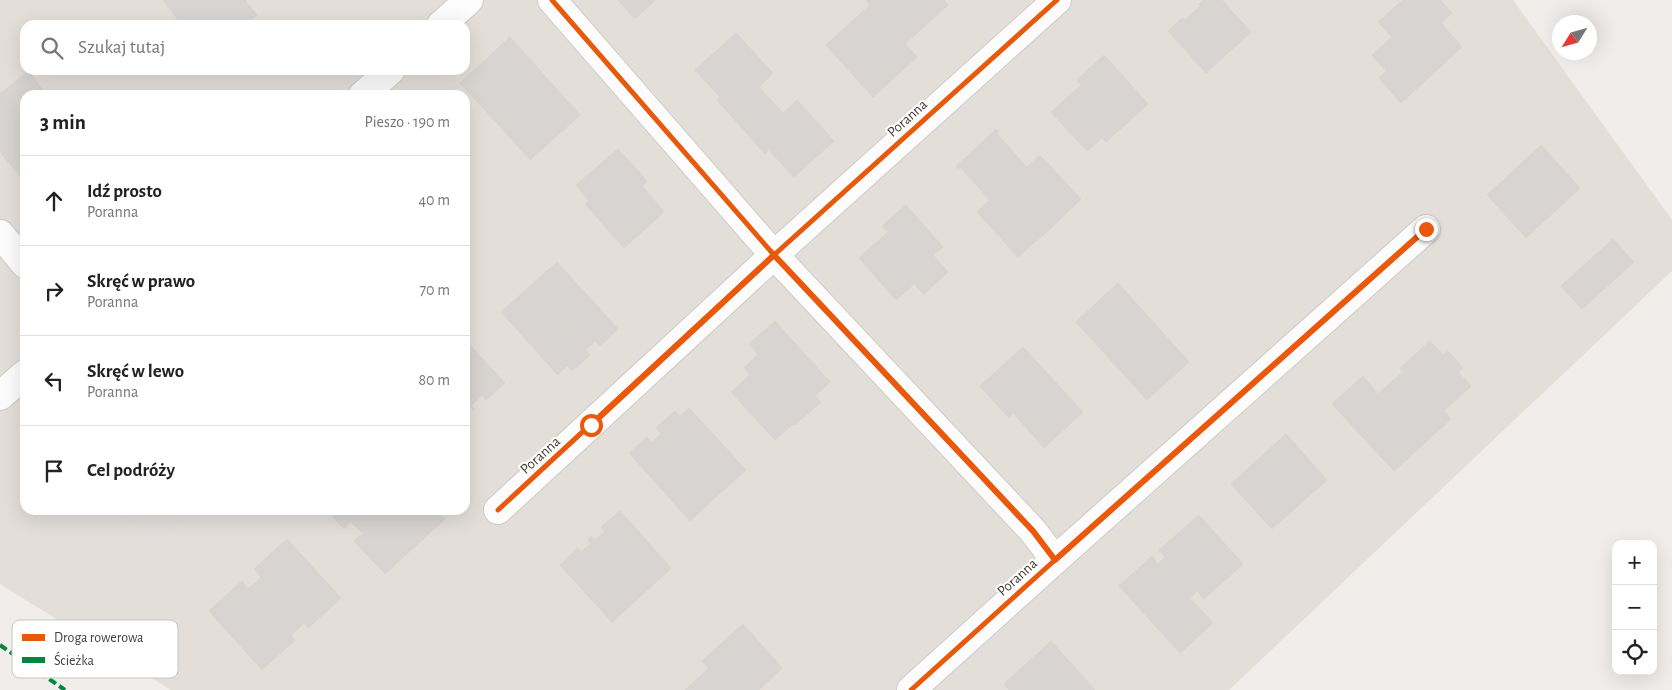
<!DOCTYPE html>
<html lang="pl">
<meta charset="utf-8">
<style>
body{margin:0;font-family:"Alegreya Sans",sans-serif;background:#f6f6f6;color:#222}
.controls{position:absolute;right:15px;bottom:15px;display:grid;overflow:hidden;border-radius:10px;box-shadow:0 5px 20px #0002}
.controls button{width:45px;height:45px;display:grid;place-items:center;padding:0;border:0;border-bottom:1px solid #e0e0e0;background:#fff;color:#222;font:25px sans-serif}
.compass{position:absolute;left:1552px;top:15px;width:45px;height:45px;border-radius:50%;background:#fff;box-shadow:0 5px 20px #0002;rotate:233deg}
.stop{position:absolute;width:15px;height:15px;margin:-11px;border:4px solid #ea580c;border-radius:50%;background:#fff}
.stop.end{background:#ea580c;border-color:#fff;box-shadow:0 1px 5px #0008}
.list{margin:0;padding:0;list-style:none}
h2{display:flex;justify-content:space-between;align-items:center;height:65px;margin:0;padding:0 20px;font-size:21px}
h2 small{font-size:16px;font-weight:400;color:#767676}
.list li{display:grid;grid-template-columns:32px 1fr auto;gap:15px;align-items:center;box-sizing:border-box;height:90px;padding:0 20px;border-top:1px solid #e0e0e0}
.list b{display:block;font-size:19px;white-space:nowrap}
.list p{margin:0;font-size:16px;white-space:nowrap;color:#767676}
.list em{font-size:16px;font-style:normal;color:#767676}
.icon{flex:none;width:28px;height:28px;fill:none;stroke:currentColor;stroke-width:2;stroke-linecap:round;stroke-linejoin:round}
.map{position:relative;flex:none;width:1672px;height:690px;overflow:hidden}
.search{position:absolute;background:#fff;box-shadow:0 5px 20px #0002;left:20px;top:20px;width:450px;height:55px;display:flex;align-items:center;gap:12px;box-sizing:border-box;padding:0 18px;border-radius:15px;color:#767676;font-size:19px}
.panel{position:absolute;background:#fff;box-shadow:0 5px 20px #0002;left:20px;top:90px;width:450px;height:425px;border-radius:15px}
.map>svg:first-child{display:block}
.residential{fill:#e3ded8;fill-rule:evenodd}
.parking{fill:#e1dedb}
.building{fill:#d8d4d1;stroke:#d8d4d0}
.lines{fill:none;stroke-linecap:round;stroke-linejoin:round}
.minor-casing{stroke:#cecbc8;stroke-width:30}
.minor{stroke:#fdfcfc;stroke-width:28}
.quiet{stroke:#00873e;stroke-width:4;stroke-dasharray:8 4;stroke-linecap:butt}
.cycleway-casing{stroke:#fff;stroke-width:8}
.cycleway{stroke:#e8590c;stroke-width:5}
.route{stroke:#ea580c;stroke-width:6}
.labels{text-anchor:middle;stroke-width:4;stroke-linejoin:round;paint-order:stroke}
.street-label{font-size:15px;fill:#453e37;stroke:#fff}
.key{fill:#fff;stroke:#c7c5c3;stroke-width:1}
.key-label{font-size:14px;fill:#453e37}
</style>
<div class="map">
<svg width="1672" height="690" viewBox="0 0 1672 690">
<rect width="100%" height="100%" fill="#f0edea"/>
<!-- residential -->
<path class="residential" d="M0 0H1513L1672 220V271L1229 690H171L0 584ZM25 25H465V70H25ZM25 95H465V510H25Z"/>
<!-- parking -->
<polygon class="parking" points="120,510 191,510 153,545"/>
<!-- building -->
<g class="building">
<polygon points="163,0 245,0 257,15 244,25 182,25"/>
<polygon points="618,0 655,0 635,19"/>
<polygon points="866,0 906,0 927,24 905,44"/>
<polygon points="906,0 944,0 948,5 927,24"/>
<polygon points="1203,0 1222,0 1251,32 1206,73 1168,31 1182,18 1185,20 1201,6 1199,4"/>
<polygon points="1403,0 1440,0 1452,13 1441,23 1462,47 1401,103 1379,78 1386,71 1372,55 1392,37 1378,22"/>
<polygon points="870,5 917,57 895,77 848,25"/>
<polygon points="848,25 895,77 873,97 826,45"/>
<polygon points="736,33 773,73 759,87 771,100 741,127 717,100 720,97 695,70"/>
<polygon points="510,37 545,76 495,121 460,83"/>
<polygon points="1104,55 1148,104 1106,142 1102,138 1087,151 1051,112 1081,85 1077,80"/>
<polygon points="28,71 47,95 25,95 25,182 0,152 0,94"/>
<polygon points="545,76 580,115 530,160 495,121"/>
<polygon points="771,100 783,113 797,100 834,141 794,177 769,150 765,154 741,127"/>
<polygon points="996,129 999,132 997,134 1027,167 1040,155 1081,199 1050,229 976,148"/>
<polygon points="1541,145 1580,188 1526,238 1487,195"/>
<polygon points="976,148 1050,229 1018,257 977,212 990,200 960,167 958,169 956,166"/>
<polygon points="618,149 647,181 642,186 664,212 624,248 585,204 589,201 576,185"/>
<polygon points="906,205 943,247 933,255 948,272 924,294 914,284 896,300 859,258 888,232 882,226"/>
<polygon points="1613,239 1634,262 1582,309 1561,286"/>
<polygon points="557,262 618,329 600,346 595,341 586,349 529,287"/>
<polygon points="1118,283 1189,362 1147,400 1076,322"/>
<polygon points="529,287 590,355 572,371 567,366 558,375 501,312"/>
<polygon points="775,321 830,382 815,396 821,402 795,425 794,423 775,440 731,392 750,375 744,368 758,354 749,344"/>
<polygon points="465,340 505,383 486,400 482,395 471,405 474,410 465,400"/>
<polygon points="1430,341 1443,355 1448,351 1463,368 1458,372 1471,386 1444,411 1451,419 1394,471 1332,404 1363,376 1378,394 1403,372 1400,368"/>
<polygon points="1023,347 1083,412 1044,448 1013,413 1009,418 980,386"/>
<polygon points="689,408 746,470 718,495 656,428 675,411 680,416"/>
<polygon points="662,433 718,495 690,521 629,453 647,437 652,442"/>
<polygon points="1286,434 1327,480 1272,529 1231,484"/>
<polygon points="326,510 376,510 357,528 351,522 344,529"/>
<polygon points="376,510 436,510 445,519 385,574 354,541 363,533 357,528"/>
<polygon points="620,511 671,568 642,595 590,537 592,536 595,540 605,532 601,527"/>
<polygon points="1199,515 1243,564 1204,599 1197,591 1190,598 1213,623 1180,653 1119,586 1152,556 1158,564 1165,557 1159,550"/>
<polygon points="590,537 642,595 612,622 560,565 578,548 581,552 591,544 588,540"/>
<polygon points="287,539 341,598 308,628 304,623 298,629 255,583 261,577 254,569"/>
<polygon points="242,581 248,589 255,583 298,629 291,635 295,640 262,670 209,611"/>
<polygon points="743,624 782,668 759,690 685,690 709,668 702,661"/>
<polygon points="1051,641 1095,690 1009,690 1004,684"/>
</g>
<g class="lines">
<!-- minor casing -->
<g class="minor-casing">
<g id="minor">
<polyline points="552,0 774,255 1033,531 1055,560 911,690"/>
<polyline points="441,25 469,0"/>
<polyline points="363,95 391,70"/>
<polyline points="0,234 25,264"/>
<polyline points="0,396 25,374"/>
<polyline points="498,510 774,255 1057,0"/>
<polyline points="1055,560 1426,229"/>
</g>
</g>
<!-- minor -->
<use href="#minor" class="minor"/>
<!-- quiet -->
<polyline class="quiet" points="0,645 65,690"/>
<!-- cycleway casing -->
<g class="cycleway-casing">
<g id="cycleway">
<polyline points="552,0 774,255 1033,531 1055,560 911,690"/>
<polyline points="498,510 774,255 1057,0"/>
</g>
</g>
<!-- cycleway -->
<use href="#cycleway" class="cycleway"/>
</g>
<g class="lines">
<!-- route -->
<polyline class="route" points="591,425 774,255 1033,531 1055,560 1426,229"/>
</g>
<g class="labels">
<!-- street labels -->
<g class="street-label">
<text transform="translate(907 118) rotate(-42)" y="5">Poranna</text>
<text transform="translate(540 455) rotate(-42)" y="5">Poranna</text>
<text transform="translate(1017 577) rotate(-42)" y="5">Poranna</text>
</g>
</g>
<!-- legend -->
<rect x="12" y="620" width="166" height="58" rx="8" class="key"/>
<rect x="22" y="634" width="23" height="7" fill="#e8590c"/>
<rect x="22" y="657" width="23" height="6" fill="#00873e"/>
<g class="key-label">
<text x="54" y="642">Droga rowerowa</text>
<text x="54" y="665">Ścieżka</text>
</g>
</svg>
<div class="controls">
<button>+</button>
<button>−</button>
<button><svg class="icon" aria-label="locate" viewBox="0 0 24 24"><circle cx="12" cy="12" r="6"/><path d="M12 2v4M12 18v4M2 12h4M18 12h4"/></svg></button>
</div>
<svg class="compass" viewBox="-18 -18 36 36"><path d="M0-13l5 13h-10z" fill="#e53935"/><path d="M0 13l5-13h-10z" fill="#767676"/></svg>
<div class="stop" style="left:591px;top:425px"></div>
<div class="stop end" style="left:1426px;top:229px"></div>
<div class="search"><svg class="icon" aria-label="search" viewBox="0 0 24 24"><circle cx="10" cy="10" r="6"/><path d="M15 15l6 6"/></svg>Szukaj tutaj</div>
<section class="panel">
<h2>3 min<small>Pieszo · 190 m</small></h2>
<ul class="list">
<li><svg class="icon" aria-label="ahead" viewBox="0 0 24 24"><path d="M12 20V5M6 11l6-6 6 6"/></svg><div><b>Idź prosto</b><p>Poranna</p></div><em>40 m</em></li>
<li><svg class="icon" aria-label="right" viewBox="0 0 24 24"><path d="M7 20v-9h11M14 6l5 5-5 5"/></svg><div><b>Skręć w prawo</b><p>Poranna</p></div><em>70 m</em></li>
<li><svg class="icon" aria-label="left" viewBox="0 0 24 24"><path d="M17 20v-9H6M10 6l-5 5 5 5"/></svg><div><b>Skręć w lewo</b><p>Poranna</p></div><em>80 m</em></li>
<li><svg class="icon" aria-label="arrive" viewBox="0 0 24 24"><path d="M6 21V4h12l-3 4 3 4H6"/></svg><div><b>Cel podróży</b></div></li>
</ul>
</section>
</div>
